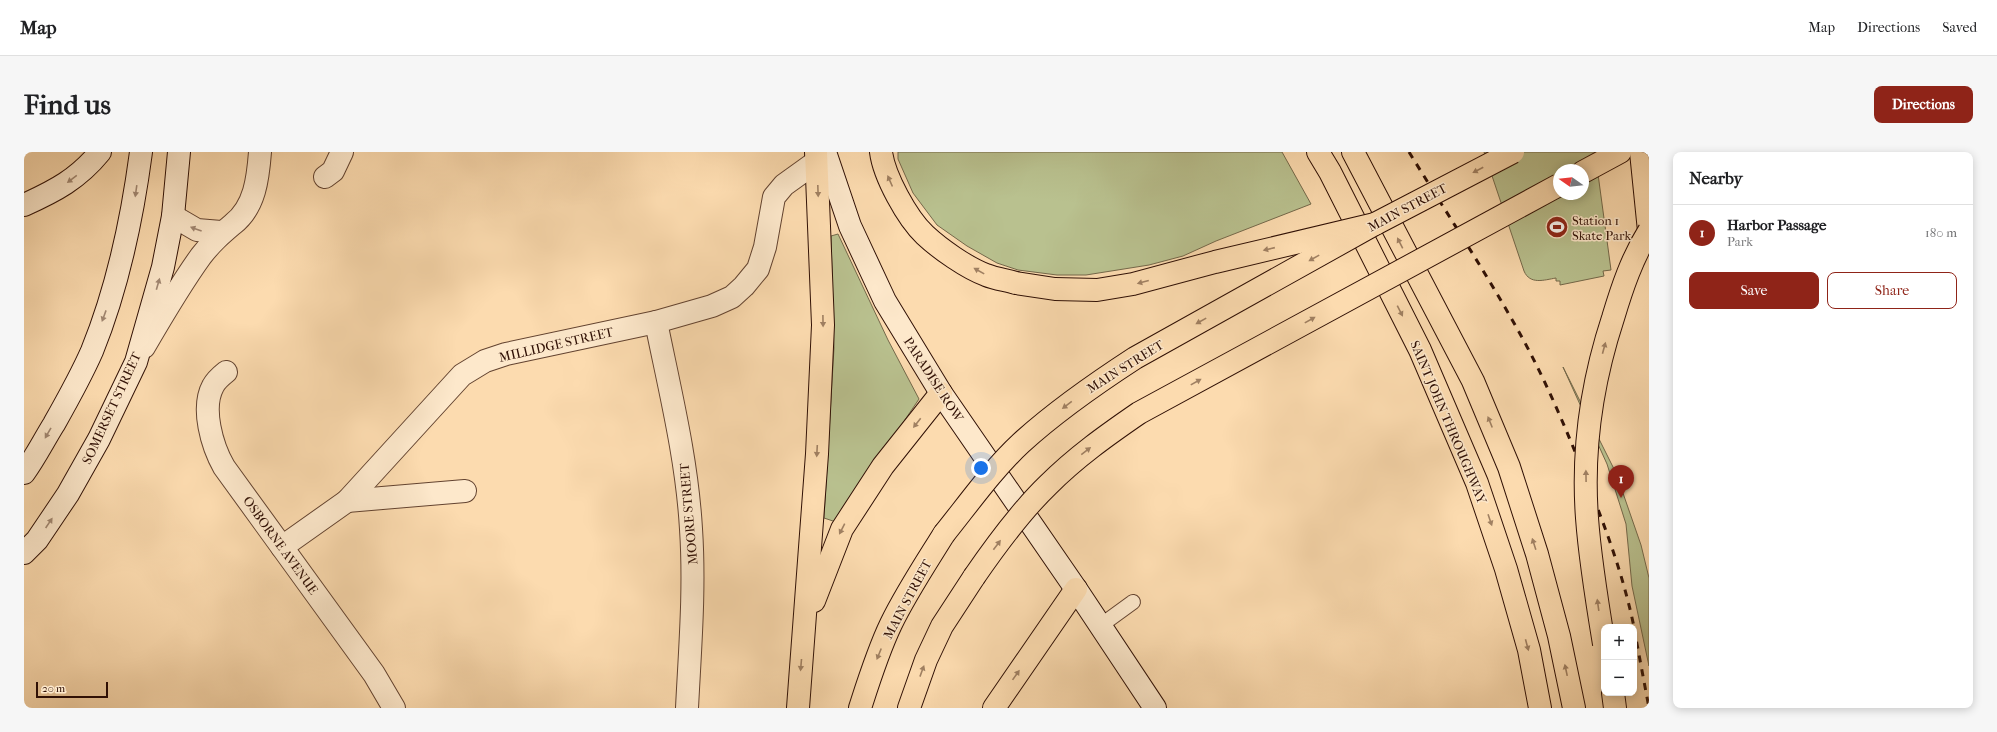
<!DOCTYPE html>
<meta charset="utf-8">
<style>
body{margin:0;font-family:"IM FELL French Canon",serif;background:#f6f6f6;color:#202124}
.controls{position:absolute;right:12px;bottom:12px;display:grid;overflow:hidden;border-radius:8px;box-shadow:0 2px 10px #0003}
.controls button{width:36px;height:36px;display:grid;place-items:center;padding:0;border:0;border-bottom:1px solid #e0e0e0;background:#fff;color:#202124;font:20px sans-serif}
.compass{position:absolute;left:1529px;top:12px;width:36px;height:36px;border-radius:50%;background:#fff;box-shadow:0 2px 10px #0003;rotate:284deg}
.scale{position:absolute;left:12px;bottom:10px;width:72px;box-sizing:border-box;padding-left:4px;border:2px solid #301005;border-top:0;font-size:11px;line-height:14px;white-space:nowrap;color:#301005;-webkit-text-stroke:3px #fde8cb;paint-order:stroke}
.you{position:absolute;left:957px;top:316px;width:14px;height:14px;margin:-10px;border:3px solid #fff;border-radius:50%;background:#1a73e8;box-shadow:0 0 0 6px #1a73e833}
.badge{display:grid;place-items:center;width:26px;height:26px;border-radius:50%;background:#8f2418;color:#fff;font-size:13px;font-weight:700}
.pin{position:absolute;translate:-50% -33px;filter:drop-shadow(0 1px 2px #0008)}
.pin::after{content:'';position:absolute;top:21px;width:14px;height:12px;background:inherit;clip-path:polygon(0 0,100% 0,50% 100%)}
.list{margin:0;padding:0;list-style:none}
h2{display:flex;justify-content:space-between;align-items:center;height:52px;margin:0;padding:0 16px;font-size:17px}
h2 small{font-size:13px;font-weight:400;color:#757577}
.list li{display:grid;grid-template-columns:26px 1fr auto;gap:12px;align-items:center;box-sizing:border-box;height:56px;padding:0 16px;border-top:1px solid #e0e0e0}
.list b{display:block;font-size:15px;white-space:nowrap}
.list p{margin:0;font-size:13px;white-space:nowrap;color:#757577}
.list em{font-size:13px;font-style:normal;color:#757577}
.actions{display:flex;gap:8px;padding:12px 16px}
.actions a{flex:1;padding:9px 0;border:1px solid #8f2418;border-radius:8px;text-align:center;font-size:14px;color:#8f2418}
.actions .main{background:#8f2418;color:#fff}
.map{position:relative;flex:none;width:1625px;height:556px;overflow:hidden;border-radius:8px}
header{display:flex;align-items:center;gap:24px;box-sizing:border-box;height:56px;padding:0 20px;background:#fff;border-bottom:1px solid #e0e0e0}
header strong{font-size:19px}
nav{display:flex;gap:22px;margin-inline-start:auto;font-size:14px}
.intro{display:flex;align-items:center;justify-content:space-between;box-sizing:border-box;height:96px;padding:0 24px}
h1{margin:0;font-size:28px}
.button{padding:10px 18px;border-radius:8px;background:#8f2418;color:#fff;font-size:14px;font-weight:700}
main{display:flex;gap:24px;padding:0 24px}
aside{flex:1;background:#fff;border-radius:8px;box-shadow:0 2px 10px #0003}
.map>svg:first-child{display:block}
.green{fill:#b9c18f;stroke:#74684a;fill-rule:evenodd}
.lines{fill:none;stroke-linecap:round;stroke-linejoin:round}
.lane-casing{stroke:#634330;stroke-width:16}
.street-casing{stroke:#634330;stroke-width:24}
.secondary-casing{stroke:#301005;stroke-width:24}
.primary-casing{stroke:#301005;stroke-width:24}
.highway-casing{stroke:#301005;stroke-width:24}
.lane{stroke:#fde8cb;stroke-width:14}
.street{stroke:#fde8cb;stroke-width:22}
.secondary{stroke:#fde8cb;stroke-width:22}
.primary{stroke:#fcdbaf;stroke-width:22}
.highway{stroke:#fcdbaf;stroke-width:22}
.rail{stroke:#301005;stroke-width:3;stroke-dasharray:7 7;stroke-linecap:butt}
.primary-bridge-casing{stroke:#301005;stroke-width:24;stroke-linecap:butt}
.highway-bridge-casing{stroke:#301005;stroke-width:24;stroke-linecap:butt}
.primary-bridge{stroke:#fcdbaf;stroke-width:22}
.highway-bridge{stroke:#fcdbaf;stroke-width:22}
.oneway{fill:#a08062}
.oneway2{fill:#a18772}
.labels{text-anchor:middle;stroke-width:3;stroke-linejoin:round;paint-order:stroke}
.street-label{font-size:13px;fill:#301005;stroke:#fde8cb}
.poi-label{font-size:13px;fill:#301005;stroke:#fde8cb;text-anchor:start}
</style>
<header>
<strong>Map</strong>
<nav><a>Map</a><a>Directions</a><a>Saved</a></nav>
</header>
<div class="intro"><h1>Find us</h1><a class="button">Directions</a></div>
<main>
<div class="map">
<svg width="1625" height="556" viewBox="0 0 1625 556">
<rect width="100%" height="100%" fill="#fcdbaf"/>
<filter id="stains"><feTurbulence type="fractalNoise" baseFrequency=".005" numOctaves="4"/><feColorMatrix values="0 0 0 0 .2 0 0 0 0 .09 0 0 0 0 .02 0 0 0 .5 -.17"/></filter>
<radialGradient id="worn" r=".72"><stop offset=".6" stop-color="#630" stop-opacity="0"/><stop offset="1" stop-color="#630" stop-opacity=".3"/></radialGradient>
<!-- green -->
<g class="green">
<polygon points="874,0 1258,0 1287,52 1192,89 1159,104 1125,113 1062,123 1033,123 994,118 973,111 943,94 913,73 889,41 874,7"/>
<path d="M1460 0H1571L1587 118 1579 119 1580 124 1536 133V129H1532V126C1520 128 1506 133 1500 119ZM1535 18H1559V42H1535Z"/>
<polygon points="814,82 864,188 895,247 812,370 800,366 810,196 807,84"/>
<polygon points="1539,215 1592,321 1617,393 1625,426 1625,514 1608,434 1602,372 1583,312"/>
</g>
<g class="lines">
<!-- lane casing -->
<g class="lane-casing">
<polyline id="lane" points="1076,474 1109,450"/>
</g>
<!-- street casing -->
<g class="street-casing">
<g id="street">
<polyline points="301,25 309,19 318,0"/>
<polyline points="149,64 173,78 197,80"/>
<path d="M632 170C646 239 663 307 667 377 671 437 666 496 663 556"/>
<path d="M120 195C138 164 156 133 177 104 188 90 195 84 209 72 231 55 234 26 236 0"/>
<path d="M202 220C197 224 192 228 189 234 177 256 188 294 200 315L350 522 370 556"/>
<polyline points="323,349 441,339"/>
<polyline points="258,395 323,349 438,223 461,209 482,202 632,170 688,154 708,145 720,134 734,117 741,95 750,45 760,33 792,10"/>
</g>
</g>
<!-- secondary casing -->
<g class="secondary-casing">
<g id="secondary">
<polyline points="801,0 826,74 861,149 917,241 1052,437 1131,556"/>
<path d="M0 53C31 39 54 27 76 0"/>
<path d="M0 321C11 306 20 288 30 272 43 249 57 224 68 199 94 135 108 68 117 0"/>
<polyline points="0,401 13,388 44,342 75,287 112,210 139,115 149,64 155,0"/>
</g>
</g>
<!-- primary casing -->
<g class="primary-casing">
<g id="primary">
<polyline points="1617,0 1625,79"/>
<polyline points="1559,20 1596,0"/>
<polyline points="790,449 818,377 859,314 917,241"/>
<polyline points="774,556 793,302 799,173 792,0"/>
<path d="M836 556C845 528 854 499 867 472 882 441 902 411 920 382"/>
<polyline points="885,556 902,508 918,474 950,425"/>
<polyline points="970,556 1052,437"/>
</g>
</g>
<!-- highway casing -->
<g class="highway-casing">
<g id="highway">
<path d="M857 0C860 24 883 66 901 83 916 97 943 116 962 123 972 127 982 128 992 131"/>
<polyline points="1294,0 1306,20 1396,198 1453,331 1482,417 1505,498 1516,556"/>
<polyline points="1329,0 1449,229 1485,315 1513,402 1535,484 1550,556"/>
<polyline points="1589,541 1591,556"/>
</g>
</g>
<!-- lane -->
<use href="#lane" class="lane"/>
<!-- street -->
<use href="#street" class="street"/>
<!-- secondary -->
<use href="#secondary" class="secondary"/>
<!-- primary -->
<use href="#primary" class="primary"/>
<!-- highway -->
<use href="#highway" class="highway"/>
<!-- rail -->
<g class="rail">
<path d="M1385 0C1422 60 1461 119 1495 180 1523 230 1545 284 1566 337 1584 382 1600 427 1610 475"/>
<polyline points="1610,476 1625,556"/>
</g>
<!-- primary-bridge casing -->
<g class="primary-bridge-casing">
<g id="primary-bridge">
<path d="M920 382C945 351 968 318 997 291 1032 259 1071 232 1111 206L1351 72 1489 0"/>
<path d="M950 425C972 393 996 360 1024 333 1052 305 1083 283 1115 261L1535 33"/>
</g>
</g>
<!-- highway-bridge casing -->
<g class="highway-bridge-casing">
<g id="highway-bridge">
<polyline points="992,131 1031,137 1073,138 1109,132 1191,110 1351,72"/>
<path d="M1580 492C1573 450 1566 408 1563 366 1558 298 1568 230 1589 166 1598 136 1608 106 1625 79"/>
</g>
</g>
<!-- primary-bridge -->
<use href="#primary-bridge" class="primary-bridge"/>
<!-- highway-bridge -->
<use href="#highway-bridge" class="highway-bridge"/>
</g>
<!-- one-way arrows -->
<defs><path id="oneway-solid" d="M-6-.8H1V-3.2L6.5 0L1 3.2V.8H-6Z"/></defs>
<g class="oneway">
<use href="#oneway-solid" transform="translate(1454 18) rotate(152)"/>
<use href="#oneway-solid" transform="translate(866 29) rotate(-114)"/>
<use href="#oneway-solid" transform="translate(794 39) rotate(88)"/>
<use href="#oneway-solid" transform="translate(1376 91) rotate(-117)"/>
<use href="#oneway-solid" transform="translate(1245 97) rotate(167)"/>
<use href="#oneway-solid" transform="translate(1290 106) rotate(151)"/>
<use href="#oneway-solid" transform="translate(955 119) rotate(-151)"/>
<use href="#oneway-solid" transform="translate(1119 130) rotate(165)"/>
<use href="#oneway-solid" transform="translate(1376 159) rotate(63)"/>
<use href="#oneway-solid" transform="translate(1286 168) rotate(-29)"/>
<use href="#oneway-solid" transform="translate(799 169) rotate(89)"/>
<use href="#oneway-solid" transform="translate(1177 169) rotate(151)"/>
<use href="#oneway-solid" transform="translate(1580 196) rotate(-75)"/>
<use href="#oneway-solid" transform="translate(1172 230) rotate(-29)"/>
<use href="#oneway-solid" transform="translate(1043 253) rotate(143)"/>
<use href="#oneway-solid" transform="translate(1466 270) rotate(-112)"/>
<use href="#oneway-solid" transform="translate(893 271) rotate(128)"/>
<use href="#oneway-solid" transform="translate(793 299) rotate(93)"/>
<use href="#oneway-solid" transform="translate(1062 299) rotate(-38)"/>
<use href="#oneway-solid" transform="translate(1562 324) rotate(-91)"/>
<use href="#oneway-solid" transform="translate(1466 368) rotate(71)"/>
<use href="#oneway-solid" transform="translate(818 377) rotate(117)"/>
<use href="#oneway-solid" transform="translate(1510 392) rotate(-108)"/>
<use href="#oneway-solid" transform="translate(973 393) rotate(-53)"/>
<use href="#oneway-solid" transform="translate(1574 453) rotate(-98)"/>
<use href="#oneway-solid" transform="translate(1503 493) rotate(75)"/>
<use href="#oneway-solid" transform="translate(855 502) rotate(112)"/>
<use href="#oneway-solid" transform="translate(777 513) rotate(95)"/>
<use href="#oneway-solid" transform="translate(1542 518) rotate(-102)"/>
<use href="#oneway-solid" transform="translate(898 519) rotate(-70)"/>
<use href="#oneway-solid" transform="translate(992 523) rotate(-55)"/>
</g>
<g class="oneway2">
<use href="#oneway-solid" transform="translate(48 27) rotate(143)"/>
<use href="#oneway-solid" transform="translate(112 39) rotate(98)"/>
<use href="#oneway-solid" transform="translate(172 77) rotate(-160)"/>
<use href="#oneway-solid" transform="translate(134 132) rotate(-74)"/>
<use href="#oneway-solid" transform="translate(80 164) rotate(110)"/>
<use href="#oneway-solid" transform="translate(24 281) rotate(120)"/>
<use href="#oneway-solid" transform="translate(25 371) rotate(-56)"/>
</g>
<!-- icons -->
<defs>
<g id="stadium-disc" transform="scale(1.15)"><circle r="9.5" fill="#8f2418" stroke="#fde8cb"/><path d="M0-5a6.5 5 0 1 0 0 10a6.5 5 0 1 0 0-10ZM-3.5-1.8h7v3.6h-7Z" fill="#fff"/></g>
</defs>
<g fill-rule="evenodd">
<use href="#stadium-disc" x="1533" y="75"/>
</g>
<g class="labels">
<!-- street labels -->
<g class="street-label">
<text transform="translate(1383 55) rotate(-28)" y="5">MAIN STREET</text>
<text transform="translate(532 192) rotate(-13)" y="5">MILLIDGE STREET</text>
<text transform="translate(1101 214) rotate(-32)" y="5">MAIN STREET</text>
<text transform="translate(910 227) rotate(57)" y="5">PARADISE ROW</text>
<text transform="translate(87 256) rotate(-65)" y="5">SOMERSET STREET</text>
<text transform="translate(1425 270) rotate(67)" y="5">SAINT JOHN THROUGHWAY</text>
<text transform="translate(664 362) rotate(-95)" y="5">MOORE STREET</text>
<text transform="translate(257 393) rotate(54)" y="5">OSBORNE AVENUE</text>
<text transform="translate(883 447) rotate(-62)" y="5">MAIN STREET</text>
</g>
<!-- poi labels -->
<g class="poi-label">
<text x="1548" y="73">Station 1<tspan x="1548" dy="15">Skate Park</tspan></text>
</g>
</g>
<rect width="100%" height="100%" filter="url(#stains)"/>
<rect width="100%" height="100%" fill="url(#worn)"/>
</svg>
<div class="controls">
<button>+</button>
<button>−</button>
</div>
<svg class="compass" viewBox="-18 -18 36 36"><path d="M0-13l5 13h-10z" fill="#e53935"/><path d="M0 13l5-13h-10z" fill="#757577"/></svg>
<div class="scale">20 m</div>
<div class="you"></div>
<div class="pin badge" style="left:1597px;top:346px">1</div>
</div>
<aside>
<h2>Nearby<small></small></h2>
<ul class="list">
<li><span class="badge">1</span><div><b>Harbor Passage</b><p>Park</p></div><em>180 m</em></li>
</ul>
<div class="actions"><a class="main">Save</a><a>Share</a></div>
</aside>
</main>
